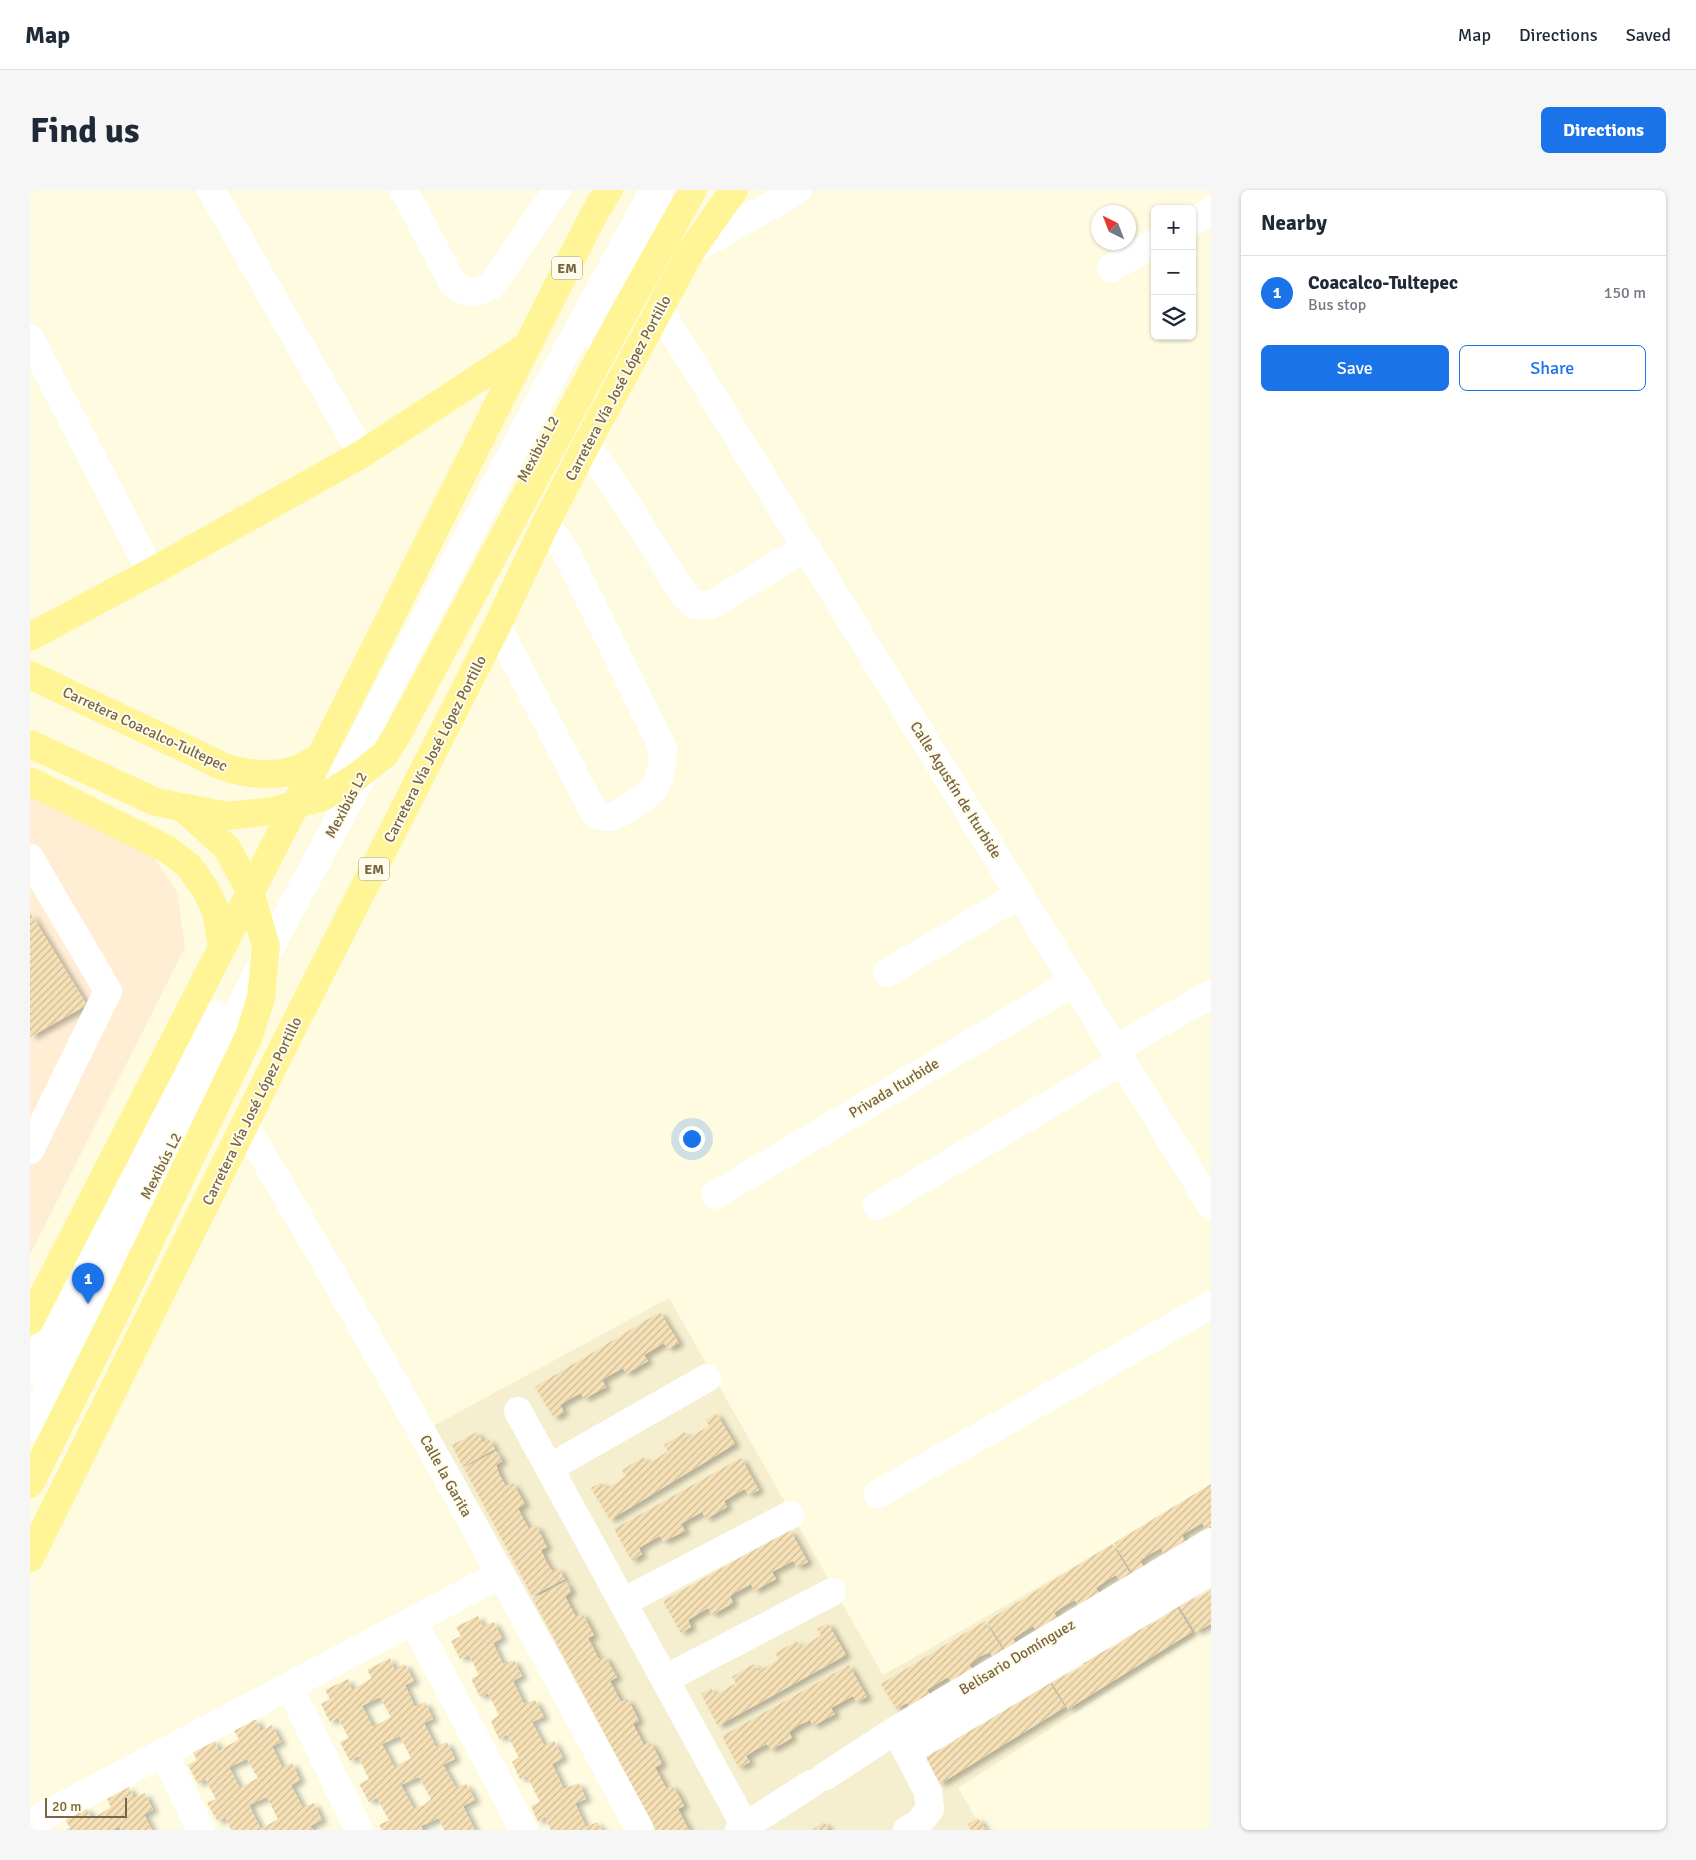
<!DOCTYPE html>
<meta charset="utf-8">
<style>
body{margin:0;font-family:Signika,sans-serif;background:#f6f6f7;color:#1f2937}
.controls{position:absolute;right:15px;top:15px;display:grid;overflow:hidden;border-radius:8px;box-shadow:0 1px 4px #0004}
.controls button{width:45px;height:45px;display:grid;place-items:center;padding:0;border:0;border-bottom:1px solid #e0e1e3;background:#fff;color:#1f2937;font:25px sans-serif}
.compass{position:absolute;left:1061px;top:15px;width:45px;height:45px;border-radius:50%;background:#fff;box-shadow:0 1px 4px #0004;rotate:318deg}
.scale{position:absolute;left:15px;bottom:12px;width:82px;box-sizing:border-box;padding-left:5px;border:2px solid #786546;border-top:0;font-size:14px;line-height:18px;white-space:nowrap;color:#786546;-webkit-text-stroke:4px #fffce9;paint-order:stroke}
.you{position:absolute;left:661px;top:948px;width:18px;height:18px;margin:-12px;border:4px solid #fff;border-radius:50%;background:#1a73e8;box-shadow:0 0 0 8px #1a73e833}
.badge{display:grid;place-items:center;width:32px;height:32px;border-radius:50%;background:#1a73e8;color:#fff;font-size:16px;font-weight:700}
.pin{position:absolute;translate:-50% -41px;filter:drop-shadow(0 1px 2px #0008)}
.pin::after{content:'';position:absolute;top:26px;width:18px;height:15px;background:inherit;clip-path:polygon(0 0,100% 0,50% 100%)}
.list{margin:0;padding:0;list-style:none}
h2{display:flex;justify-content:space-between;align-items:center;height:65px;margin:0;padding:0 20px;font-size:21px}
h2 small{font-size:16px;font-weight:400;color:#747a83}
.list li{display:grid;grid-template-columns:32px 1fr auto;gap:15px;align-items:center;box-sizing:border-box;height:75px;padding:0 20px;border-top:1px solid #e0e1e3}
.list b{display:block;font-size:19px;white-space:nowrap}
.list p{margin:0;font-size:16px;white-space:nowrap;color:#747a83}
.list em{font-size:16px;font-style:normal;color:#747a83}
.actions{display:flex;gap:10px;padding:15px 20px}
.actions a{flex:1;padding:11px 0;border:1px solid #1a73e8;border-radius:8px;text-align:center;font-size:18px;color:#1a73e8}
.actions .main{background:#1a73e8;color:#fff}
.icon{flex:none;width:28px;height:28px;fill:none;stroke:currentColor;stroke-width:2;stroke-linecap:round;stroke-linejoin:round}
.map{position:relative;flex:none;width:1181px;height:1640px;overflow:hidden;border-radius:8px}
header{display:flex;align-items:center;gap:30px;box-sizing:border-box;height:70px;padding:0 25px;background:#fff;border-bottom:1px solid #e0e1e3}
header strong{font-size:24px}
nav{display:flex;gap:28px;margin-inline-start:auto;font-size:18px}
.intro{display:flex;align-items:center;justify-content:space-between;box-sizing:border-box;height:120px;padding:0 30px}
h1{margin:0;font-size:35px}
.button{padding:12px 22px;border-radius:8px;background:#1a73e8;color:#fff;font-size:18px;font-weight:700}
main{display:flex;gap:30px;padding:0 30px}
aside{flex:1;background:#fff;border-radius:8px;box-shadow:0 1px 4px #0004}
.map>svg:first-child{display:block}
.residential{fill:#f6efcf}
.commercial{fill:#ffedd4}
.building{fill:url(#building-hatch);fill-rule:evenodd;filter:url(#shadow)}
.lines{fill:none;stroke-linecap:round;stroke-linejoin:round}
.minor{stroke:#fff;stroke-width:28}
.major{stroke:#fff597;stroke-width:28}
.labels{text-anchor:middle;stroke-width:4;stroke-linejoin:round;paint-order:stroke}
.shield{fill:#fffce9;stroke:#a09277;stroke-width:1}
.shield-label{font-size:14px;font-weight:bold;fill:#786546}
.street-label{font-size:15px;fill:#786546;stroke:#fffce9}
</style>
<header>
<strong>Map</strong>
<nav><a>Map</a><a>Directions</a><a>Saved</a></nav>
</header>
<div class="intro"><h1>Find us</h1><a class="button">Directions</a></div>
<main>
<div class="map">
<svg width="1181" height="1640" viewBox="0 0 1181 1640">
<defs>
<pattern id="building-hatch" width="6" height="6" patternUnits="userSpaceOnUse" patternTransform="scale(1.25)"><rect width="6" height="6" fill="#f6e1b7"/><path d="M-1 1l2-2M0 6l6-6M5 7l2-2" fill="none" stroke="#ccba97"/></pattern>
<filter id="shadow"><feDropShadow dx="5.5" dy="3" stdDeviation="2.5" flood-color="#0004"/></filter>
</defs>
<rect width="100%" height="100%" fill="#fefbe1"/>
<!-- residential -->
<polygon class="residential" points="639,1108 853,1485 1181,1299 1181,1436 928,1598 953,1640 617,1640 396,1240"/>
<!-- commercial -->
<polygon class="commercial" points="0,605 117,657 147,702 155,757 0,1065"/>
<!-- building -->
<g class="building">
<polygon points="0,722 57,815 0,847"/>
<polygon points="630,1122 649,1153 638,1159 634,1153 614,1165 618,1171 596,1184 593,1178 582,1184 572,1190 576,1197 554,1209 551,1203 540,1209 530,1215 534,1222 524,1228 505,1197"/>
<polygon points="686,1223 705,1254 580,1330 561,1298 571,1292 575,1298 586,1293 596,1286 592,1280 613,1267 617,1273 628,1268 638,1261 634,1255 655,1242 659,1248 679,1236 676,1230"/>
<polygon points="447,1242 453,1252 459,1249 465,1259 433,1277 422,1255"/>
<polygon points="466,1261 472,1271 466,1275 470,1286 476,1296 483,1293 495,1314 488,1318 493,1328 499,1339 506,1335 517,1357 511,1360 516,1371 522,1381 528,1378 535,1389 502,1406 434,1278"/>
<polygon points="711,1268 729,1300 718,1305 715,1299 704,1305 694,1311 697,1317 676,1329 672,1322 661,1328 651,1334 655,1341 633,1352 630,1346 619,1352 609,1358 612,1364 602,1371 584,1339"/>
<polygon points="1181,1294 1181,1336 1176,1339 1172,1333 1152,1345 1155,1351 1134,1365 1131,1358 1120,1364 1110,1371 1114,1377 1103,1384 1084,1353"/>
<polygon points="760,1340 778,1372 767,1377 763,1371 742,1382 746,1389 724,1401 721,1394 710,1400 700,1406 703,1413 682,1425 678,1418 658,1430 661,1437 651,1443 633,1411"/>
<polygon points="1082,1354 1101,1385 1090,1391 1086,1385 1076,1391 1066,1398 1070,1404 1049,1417 1045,1410 1034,1416 1024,1423 1028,1429 1007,1442 1003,1436 993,1442 983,1449 987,1455 976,1461 957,1431"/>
<polygon points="536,1391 541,1402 535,1406 540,1416 546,1427 552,1423 564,1445 558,1448 569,1469 575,1466 581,1477 587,1487 580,1491 591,1512 598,1509 609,1531 603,1534 614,1555 620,1552 626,1562 632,1574 625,1577 636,1598 642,1595 649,1606 654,1616 648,1619 659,1640 626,1640 503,1409"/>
<polygon points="1181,1400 1181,1434 1166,1442 1147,1412 1158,1405 1162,1412"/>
<polygon points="1143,1411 1162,1442 1038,1519 1019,1487 1030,1481 1033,1487 1044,1482 1054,1475 1050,1469 1071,1456 1075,1462 1086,1456 1095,1449 1092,1443 1113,1430 1117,1437 1127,1431 1137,1424 1133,1418"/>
<polygon points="448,1426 453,1436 464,1432 472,1448 463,1453 473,1474 484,1470 492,1486 483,1491 494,1514 505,1510 514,1527 502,1532 514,1555 524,1551 533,1568 522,1574 534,1599 549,1593 556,1609 545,1613 556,1637 567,1632 572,1640 521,1640 515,1627 508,1632 501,1616 510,1612 497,1586 490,1589 482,1572 489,1567 477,1545 469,1549 461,1531 469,1525 458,1503 450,1507 441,1489 449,1485 439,1465 430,1469 421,1451 431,1446 426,1437"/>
<polygon points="955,1431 974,1462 963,1468 960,1462 949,1467 939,1475 943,1480 922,1494 918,1487 897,1500 901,1506 880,1519 877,1513 866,1519 851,1494"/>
<polygon points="798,1433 816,1465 688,1536 671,1504 681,1498 685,1505 696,1499 706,1493 702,1487 724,1474 728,1481 738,1476 749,1469 745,1463 767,1451 770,1457 781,1452 791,1445 787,1439"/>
<path d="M360 1468 364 1479 375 1474 384 1491 375 1495 385 1517 395 1512 403 1529 394 1533 406 1557 417 1552 425 1569 413 1575 426 1598 436 1594 445 1610 433 1616 445 1640H414L409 1628 391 1636 393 1640H352L349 1635 359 1630 347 1608 339 1612 329 1594 339 1589 328 1566 320 1571 310 1552 319 1548 308 1528 300 1532 291 1514 300 1509 295 1500 318 1489 322 1500 342 1488 337 1480ZM350 1507 361 1527 343 1537 332 1516ZM370 1546 381 1568 364 1577 352 1554ZM389 1587 401 1609 394 1615 384 1619 371 1595Z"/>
<polygon points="819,1475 837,1507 826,1512 823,1506 801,1518 805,1524 783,1536 780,1530 769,1535 759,1542 762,1548 741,1560 737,1554 727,1559 716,1566 720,1572 709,1578 692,1546"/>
<polygon points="1015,1486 1035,1517 910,1594 891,1563 902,1556 906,1562 916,1557 926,1550 922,1544 943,1531 947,1537 958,1531 968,1524 964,1518 985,1506 989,1512 999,1506 1009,1499"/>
<path d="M226 1529 231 1541 242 1535 251 1552 242 1556 252 1577 262 1573 270 1590 261 1595 273 1618 284 1613 292 1630 280 1636 283 1640H201L195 1627 188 1632 177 1613 186 1609 175 1589 168 1594 158 1575 167 1570 162 1561 185 1550 189 1561 209 1549 204 1541ZM217 1569 228 1588 210 1598 199 1577ZM237 1607 248 1629 231 1639 219 1615Z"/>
<polygon points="99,1597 104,1608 115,1603 123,1620 114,1624 122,1640 91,1640 89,1636 82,1640 36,1640 40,1638 35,1629 57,1618 62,1629 81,1617 77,1609"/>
<polygon points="948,1628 956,1640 941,1640 938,1634"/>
<polygon points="794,1632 799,1640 784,1640 783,1639"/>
</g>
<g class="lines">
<!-- minor -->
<g class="minor">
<polyline points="181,0 332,264"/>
<path d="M374 0 423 94C440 106 444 104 462 95L527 0"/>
<polyline points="1162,32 1181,21"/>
<polyline points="661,61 768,0"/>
<polyline points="1081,78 1125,53"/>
<polyline points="629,119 1181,1015"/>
<polyline points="0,148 121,382"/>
<polyline points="566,148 585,111 647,0"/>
<polyline points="556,255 585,296 655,406 664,415 681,415 777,357"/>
<path d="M467 436 565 624C570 626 574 628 580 627 591 624 619 606 625 596 632 584 632 571 633 558L535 360 516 333"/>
<polyline points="308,594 520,191 624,0"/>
<polyline points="0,668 78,801 0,960"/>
<polyline points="857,783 990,704"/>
<polyline points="1085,859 1181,804"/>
<path d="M215 936C353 1167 482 1403 610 1640"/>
<polyline points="685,1005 1044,792"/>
<polyline points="847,1016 1093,871"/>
<polyline points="0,1182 36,1111 186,824"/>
<polyline points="488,1221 715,1636"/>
<polyline points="0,1238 245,748 339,574"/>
<polyline points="519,1278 677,1188"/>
<polyline points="848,1304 1181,1115"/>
<polyline points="593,1412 760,1325"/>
<polyline points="383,1431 494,1640"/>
<polyline points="635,1489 802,1402"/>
<polyline points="259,1496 329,1640"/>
<polyline points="869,1546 898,1602 900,1619 889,1633 877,1640"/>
<polyline points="133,1562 171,1640"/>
<polyline points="877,1562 1181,1381"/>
<polyline points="794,1587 866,1540 1181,1352"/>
<polyline points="0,1633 471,1384"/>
<polyline points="709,1640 781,1594"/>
</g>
<!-- major -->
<g class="major">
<polyline points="0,447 121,382 332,264 496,157"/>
<path d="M0 485 194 577C216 584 242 587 265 580 273 577 282 571 290 567"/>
<polyline points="0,554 126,612 198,626 243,621 293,607 326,587 355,564 367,545 590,130 663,0"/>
<polyline points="0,591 137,659 159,676 175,699 186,721 192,755"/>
<polyline points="0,1131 290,567 565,22 579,0"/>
<polyline points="0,1294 85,1124 219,846 231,808 236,756 219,699 197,658 153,618"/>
<polyline points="0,1368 256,851 467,436 516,333 556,255 661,61 704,0"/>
</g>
</g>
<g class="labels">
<!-- shield labels -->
<g class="shield">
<rect x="522" y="66.5" width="30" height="23" rx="4"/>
<rect x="329" y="667.5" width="30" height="23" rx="4"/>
</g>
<g class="shield-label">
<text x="537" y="83">EM</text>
<text x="344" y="684">EM</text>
</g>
<!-- street labels -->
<g class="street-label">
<text transform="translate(588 198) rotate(-62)" y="5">Carretera Vía José López Portillo</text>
<text transform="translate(508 259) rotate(-62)" y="5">Mexibús L2</text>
<text transform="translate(115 539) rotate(25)" y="5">Carretera Coacalco-Tultepec</text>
<text transform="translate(405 559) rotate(-63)" y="5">Carretera Vía José López Portillo</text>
<text transform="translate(926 600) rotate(58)" y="5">Calle Agustín de Iturbide</text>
<text transform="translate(316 615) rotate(-62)" y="5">Mexibús L2</text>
<text transform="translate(864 898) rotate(-31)" y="5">Privada Iturbide</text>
<text transform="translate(222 921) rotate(-64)" y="5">Carretera Vía José López Portillo</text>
<text transform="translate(131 976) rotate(-63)" y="5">Mexibús L2</text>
<text transform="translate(416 1286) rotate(61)" y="5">Calle la Garita</text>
<text transform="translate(987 1467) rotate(-31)" y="5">Belisario Domínguez</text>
</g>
</g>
</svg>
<div class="controls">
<button>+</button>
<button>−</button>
<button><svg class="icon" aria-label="layers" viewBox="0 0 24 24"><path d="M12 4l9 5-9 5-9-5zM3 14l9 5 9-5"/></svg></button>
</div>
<svg class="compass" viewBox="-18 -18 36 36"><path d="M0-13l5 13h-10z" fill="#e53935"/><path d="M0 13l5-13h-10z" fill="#747a83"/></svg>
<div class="scale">20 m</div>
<div class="you"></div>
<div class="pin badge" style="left:58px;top:1114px">1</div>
</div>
<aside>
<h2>Nearby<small></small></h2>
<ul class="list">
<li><span class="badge">1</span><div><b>Coacalco-Tultepec</b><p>Bus stop</p></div><em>150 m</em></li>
</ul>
<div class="actions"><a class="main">Save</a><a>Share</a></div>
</aside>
</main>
